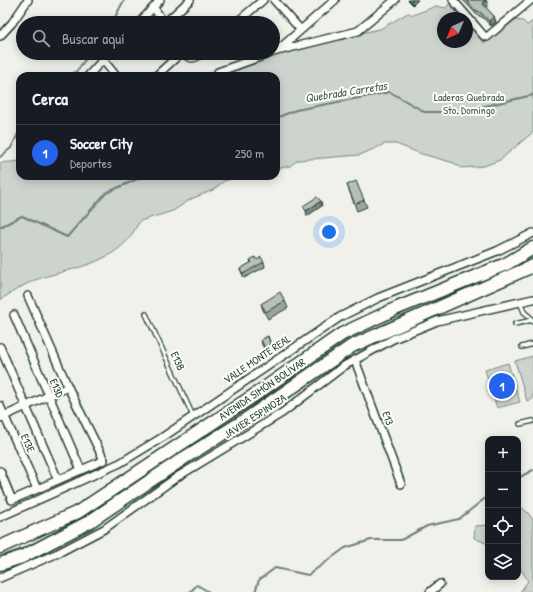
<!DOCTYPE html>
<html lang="es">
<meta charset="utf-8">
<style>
body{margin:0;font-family:"Patrick Hand",sans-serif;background:#20242c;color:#f1f3f6}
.controls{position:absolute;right:12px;bottom:12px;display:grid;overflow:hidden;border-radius:8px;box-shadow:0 2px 10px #0003}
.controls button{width:36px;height:36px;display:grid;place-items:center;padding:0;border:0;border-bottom:1px solid #363941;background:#171b24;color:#f1f3f6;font:20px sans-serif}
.compass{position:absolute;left:437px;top:12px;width:36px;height:36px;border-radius:50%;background:#171b24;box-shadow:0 2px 10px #0003;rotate:224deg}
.you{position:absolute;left:329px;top:232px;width:14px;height:14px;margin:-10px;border:3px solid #fff;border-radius:50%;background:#1a73e8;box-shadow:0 0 0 6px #1a73e833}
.badge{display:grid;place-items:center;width:26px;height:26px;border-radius:50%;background:#2563eb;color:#fff;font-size:13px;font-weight:700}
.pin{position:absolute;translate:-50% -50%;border:2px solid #fff;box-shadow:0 1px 4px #0006}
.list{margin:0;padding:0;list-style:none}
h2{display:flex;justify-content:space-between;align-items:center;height:52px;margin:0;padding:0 16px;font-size:17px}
h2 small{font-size:13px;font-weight:400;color:#9ea1a6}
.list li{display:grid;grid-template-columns:26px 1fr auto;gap:12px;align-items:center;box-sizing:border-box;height:56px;padding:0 16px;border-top:1px solid #363941}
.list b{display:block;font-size:15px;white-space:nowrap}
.list p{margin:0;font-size:13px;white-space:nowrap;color:#9ea1a6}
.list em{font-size:13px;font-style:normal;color:#9ea1a6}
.icon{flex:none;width:22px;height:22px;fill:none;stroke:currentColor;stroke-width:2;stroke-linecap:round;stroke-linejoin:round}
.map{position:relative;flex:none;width:533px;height:592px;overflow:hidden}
.search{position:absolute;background:#171b24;box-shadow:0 2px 10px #0003;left:16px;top:16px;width:264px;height:44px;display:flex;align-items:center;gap:10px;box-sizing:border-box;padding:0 14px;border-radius:22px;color:#9ea1a6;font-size:15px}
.panel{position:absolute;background:#171b24;box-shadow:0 2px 10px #0003;left:16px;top:72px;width:264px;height:108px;border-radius:12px}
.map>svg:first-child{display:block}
.green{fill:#cdd3cd;stroke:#768880}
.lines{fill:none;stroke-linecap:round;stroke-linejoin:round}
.stream{stroke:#6c8077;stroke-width:2}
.lane-casing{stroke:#1f3d34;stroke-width:6}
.street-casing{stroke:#1f3d34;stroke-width:10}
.highway-casing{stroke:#1f3d34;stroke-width:15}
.lane{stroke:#fdfcf7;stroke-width:3.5}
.street{stroke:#fdfcf7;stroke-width:7}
.highway{stroke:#fdfcf7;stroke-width:12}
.wall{fill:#9da49e;stroke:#1f3d34}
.shaded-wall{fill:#7f8681;stroke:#1f3d34}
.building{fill:#b6bfb8;stroke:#1f3d34}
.labels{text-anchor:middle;stroke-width:4;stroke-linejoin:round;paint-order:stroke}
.park-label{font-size:11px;fill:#425b53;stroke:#fdfcf7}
.street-label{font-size:11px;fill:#1f3d34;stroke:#fdfcf7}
.water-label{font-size:12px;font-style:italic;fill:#455e56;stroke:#fdfcf7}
</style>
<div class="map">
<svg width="533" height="592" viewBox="0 0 533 592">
<rect width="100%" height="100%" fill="#f0f1eb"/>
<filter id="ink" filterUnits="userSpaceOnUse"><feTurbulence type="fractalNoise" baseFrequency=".025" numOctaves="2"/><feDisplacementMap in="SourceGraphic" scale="8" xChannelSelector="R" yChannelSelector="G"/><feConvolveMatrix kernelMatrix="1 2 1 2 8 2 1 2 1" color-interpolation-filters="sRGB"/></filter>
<g filter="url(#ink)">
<!-- green -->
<g class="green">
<polygon points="449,4 461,18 443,18 443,42 467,42 467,24 484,43 515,20 523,21 527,25 533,21 533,132 500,160 484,166 461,168 454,163 422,154 396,144 385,144 360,155 298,160 290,166 276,169 276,76 200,76 282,49 380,29 408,13 413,15 436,6 446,8"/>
<path d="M20 161V176H242L224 181 213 190 191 199 173 211 140 221C136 227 132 236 127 241 102 267 66 269 35 280 23 285 11 293 0 300V163Z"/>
<polygon points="533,257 533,259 458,294 396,318 346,344 79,524 0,561 0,556 28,546 90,513 130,483 196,439 254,405 334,346 353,334 381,321"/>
<polygon points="533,356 533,399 527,401 515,361"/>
<polygon points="508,363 520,402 497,408 485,370"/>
<polygon points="518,504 528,513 533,520 533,592 520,592 528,581 518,564"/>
<polygon points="488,525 488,544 474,538 475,526"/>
</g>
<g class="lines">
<!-- stream -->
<g class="stream">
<polyline points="112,23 124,0"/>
<polyline points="67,76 76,72 90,53"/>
<polyline points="276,118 296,110 390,92 425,112 459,112 533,95"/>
<polyline points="0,157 11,148 20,130"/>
<polyline points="0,227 22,216 67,237 106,193 144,176"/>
<polyline points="518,478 533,470"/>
<polyline points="190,592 197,585 209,592"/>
<polyline points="255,592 259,580 275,568 308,575 345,548 371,540 401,540 427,526 459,519 488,496"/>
</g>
<!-- lane casing -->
<g class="lane-casing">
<g id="lane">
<polyline points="520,302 524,312 530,317 533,322"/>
<polyline points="146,314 193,416"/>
<polyline points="515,324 532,320"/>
<polyline points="522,347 533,344"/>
<polyline points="520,424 533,421"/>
</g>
</g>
<!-- street casing -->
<g class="street-casing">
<g id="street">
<polyline points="274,0 300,29"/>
<polyline points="453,0 484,36 487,37 531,0"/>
<polyline points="154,8 164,23"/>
<polyline points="139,23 160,0"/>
<polyline points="165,23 190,0"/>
<polyline points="236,23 263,0"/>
<polyline points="0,36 12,23 28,0"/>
<polyline points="278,50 335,0"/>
<polyline points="273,52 358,31 395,0"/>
<path d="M184 53C190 60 195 59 202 53"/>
<polyline points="103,60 116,76"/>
<polyline points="218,72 271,53"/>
<polyline points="88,76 109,53"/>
<polyline points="156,76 181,53"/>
<polyline points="14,315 81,470"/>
<polyline points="0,347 58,480"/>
<polyline points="355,360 401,484"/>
<polyline points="0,406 37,489"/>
<polyline points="0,418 68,387"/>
<polyline points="0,471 12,500 104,460 68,387 28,296"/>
<polyline points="0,517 120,463 163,437 340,317 378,298 497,251 533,233"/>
<polyline points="0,578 58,553 104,529 177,477 282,413 344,366 393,339 437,321 533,299"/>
<polyline points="430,592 440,584"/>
</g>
</g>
<!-- highway casing -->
<g class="highway-casing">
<g id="highway">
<polyline points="0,547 78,512 253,396 342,334 395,309 506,264 533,248"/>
<polyline points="0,564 22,557 89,522 184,458 245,420 352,346 533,266"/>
</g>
</g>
<!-- lane -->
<use href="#lane" class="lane"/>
<!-- street -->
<use href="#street" class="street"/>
<!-- highway -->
<use href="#highway" class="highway"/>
</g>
<!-- wall -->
<g class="wall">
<polygon points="408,0 418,0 413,5"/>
<polygon points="463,0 486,0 488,5 486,8 494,16 496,22 491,26 482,17 477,15"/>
<polygon points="347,185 364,200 367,207 357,211"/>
<polygon points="250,260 257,260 264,262 265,267 244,278 240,269 251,263"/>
<polygon points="285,301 288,308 268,319 263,310 261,304"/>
<polygon points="268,336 273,351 268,354 262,345 261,340"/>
</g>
<!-- shaded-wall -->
<g class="shaded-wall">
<polygon points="411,0 418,0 413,5"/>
<polygon points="486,0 488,5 484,9 482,3"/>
<polygon points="494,16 496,22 491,26 489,21"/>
<polygon points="321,201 322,206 307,216 306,211"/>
</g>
<!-- building -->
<g class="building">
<polygon points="466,0 485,0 482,3 494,16 489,21 480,12 475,10"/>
<polygon points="356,181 364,200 355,204 347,185"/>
<polygon points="317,197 321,201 306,211 303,206"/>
<polygon points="255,257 257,260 261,257 264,262 243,274 240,269 252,262 250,260"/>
<polygon points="280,292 285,301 266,312 261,304"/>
<polygon points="268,336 271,347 266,350 261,340"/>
</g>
</g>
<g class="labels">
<!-- park labels -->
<g class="park-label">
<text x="469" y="101">Laderas Quebrada<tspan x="469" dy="13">Sto. Domingo</tspan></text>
</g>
<!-- street labels -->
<g class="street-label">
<text transform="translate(257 359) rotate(-34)" y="4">VALLE MONTE REAL</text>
<text transform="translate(178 361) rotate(66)" y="4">E13B</text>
<text transform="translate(57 388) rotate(67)" y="4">E13D</text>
<text transform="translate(262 389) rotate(-34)" y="4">AVENIDA SIMÓN BOLÍVAR</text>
<text transform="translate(255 416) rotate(-33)" y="4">JAVIER ESPINOZA</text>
<text transform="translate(388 418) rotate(70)" y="4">E13</text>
<text transform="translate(28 443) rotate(66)" y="4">E13E</text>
</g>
<!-- water labels -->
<g class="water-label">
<text transform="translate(346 92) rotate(-9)" y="4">Quebrada Carretas</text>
</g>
</g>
</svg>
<div class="controls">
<button>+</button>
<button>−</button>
<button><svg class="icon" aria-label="locate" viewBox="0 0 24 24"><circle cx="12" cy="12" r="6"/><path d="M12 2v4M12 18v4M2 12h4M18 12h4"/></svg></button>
<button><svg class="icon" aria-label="layers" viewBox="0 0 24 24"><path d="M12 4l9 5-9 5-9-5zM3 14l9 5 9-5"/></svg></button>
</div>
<svg class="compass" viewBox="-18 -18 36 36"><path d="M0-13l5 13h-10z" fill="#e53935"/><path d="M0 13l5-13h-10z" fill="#9ea1a6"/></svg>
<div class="you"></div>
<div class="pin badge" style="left:502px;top:386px">1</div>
<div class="search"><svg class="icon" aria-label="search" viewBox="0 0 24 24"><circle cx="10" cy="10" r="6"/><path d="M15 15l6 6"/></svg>Buscar aquí</div>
<section class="panel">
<h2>Cerca<small></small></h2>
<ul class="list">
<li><span class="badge">1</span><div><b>Soccer City</b><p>Deportes</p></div><em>250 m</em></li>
</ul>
</section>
</div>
